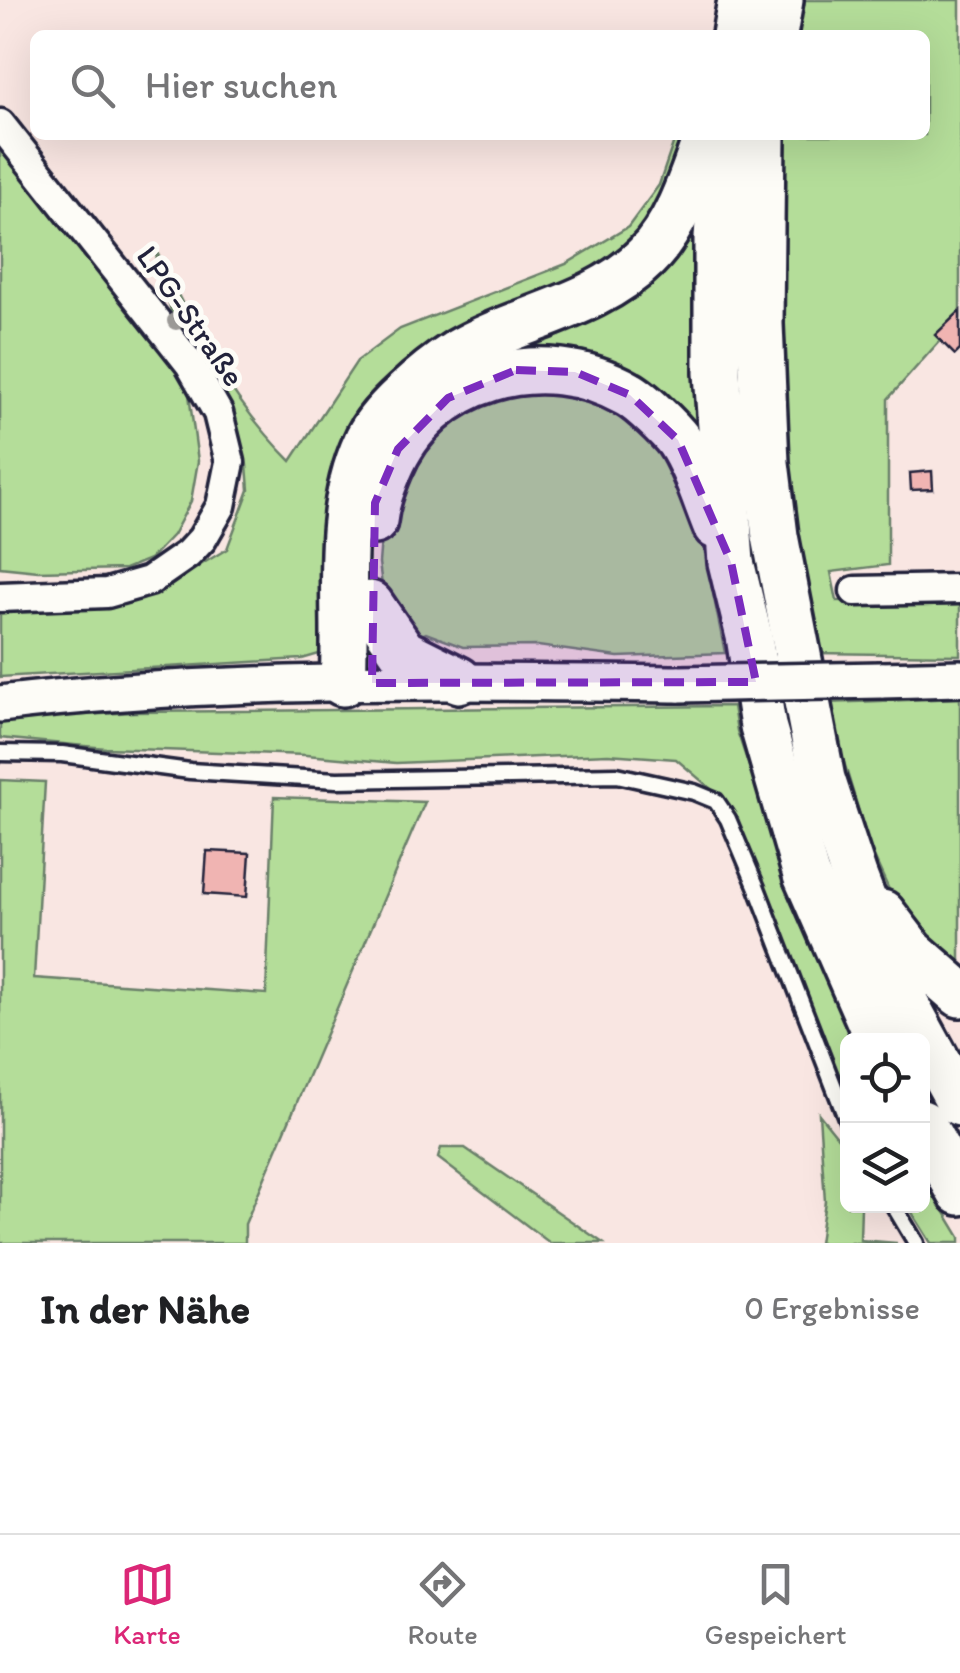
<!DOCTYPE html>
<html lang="de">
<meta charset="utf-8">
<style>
body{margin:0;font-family:Itim,sans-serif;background:#f2f2f2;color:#202124}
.controls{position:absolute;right:30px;bottom:30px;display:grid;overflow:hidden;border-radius:15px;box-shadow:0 10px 40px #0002}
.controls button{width:90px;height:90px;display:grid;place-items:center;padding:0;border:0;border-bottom:2px solid #e0e0e0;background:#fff;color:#202124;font:50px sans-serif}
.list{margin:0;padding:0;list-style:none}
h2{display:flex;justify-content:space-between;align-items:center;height:130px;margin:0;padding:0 40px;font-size:42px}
h2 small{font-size:32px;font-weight:400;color:#757577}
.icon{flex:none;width:55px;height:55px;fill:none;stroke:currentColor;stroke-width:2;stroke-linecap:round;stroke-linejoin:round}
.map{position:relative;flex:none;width:960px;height:1243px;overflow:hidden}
.search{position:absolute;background:#fff;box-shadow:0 10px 40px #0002;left:30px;right:30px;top:30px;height:110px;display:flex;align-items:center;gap:25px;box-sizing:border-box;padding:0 35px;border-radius:15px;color:#757577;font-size:38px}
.sheet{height:290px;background:#fff}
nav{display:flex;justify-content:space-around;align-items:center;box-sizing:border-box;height:140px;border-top:2px solid #e0e0e0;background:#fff;font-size:28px;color:#757577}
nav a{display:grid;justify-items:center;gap:5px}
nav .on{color:#db2777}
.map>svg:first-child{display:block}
.green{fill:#b4dd99;stroke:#6b806a;stroke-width:2.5}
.building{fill:#f0b4b2;stroke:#22223b;stroke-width:2.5}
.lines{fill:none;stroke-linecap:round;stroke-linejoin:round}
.service-casing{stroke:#22223b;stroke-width:21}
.minor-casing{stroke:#22223b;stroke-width:35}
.tertiary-casing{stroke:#22223b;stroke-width:42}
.trunk-casing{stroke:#22223b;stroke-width:52}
.service{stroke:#fdfcf7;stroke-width:14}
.minor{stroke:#fdfcf7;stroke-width:28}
.tertiary{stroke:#fdfcf7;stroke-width:35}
.trunk{stroke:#fdfcf7;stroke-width:45}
.tertiary-bridge-casing{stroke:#22223b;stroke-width:42;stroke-linecap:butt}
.tertiary-bridge{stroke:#fdfcf7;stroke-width:35}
.tree{fill:#9b9996}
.marked{fill:#7b2cbf;fill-opacity:0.2;stroke:#7b2cbf;stroke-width:8;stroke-dasharray:20 12;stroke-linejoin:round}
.labels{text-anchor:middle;stroke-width:10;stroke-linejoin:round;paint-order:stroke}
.street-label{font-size:32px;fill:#22223b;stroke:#fdfcf7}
</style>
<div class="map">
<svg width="960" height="1243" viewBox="0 0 960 1243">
<rect width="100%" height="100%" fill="#f9e6e2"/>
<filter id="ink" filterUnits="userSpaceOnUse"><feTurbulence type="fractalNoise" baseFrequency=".01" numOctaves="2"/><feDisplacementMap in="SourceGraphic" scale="20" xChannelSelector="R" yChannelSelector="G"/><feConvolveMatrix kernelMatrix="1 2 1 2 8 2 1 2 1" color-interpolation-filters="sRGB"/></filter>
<g filter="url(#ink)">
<!-- green -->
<g class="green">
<polygon points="801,0 960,0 960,318 888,399 888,565 831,572 837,601 960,600 960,655 815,653 788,480 777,295 783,135 925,135 925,35 796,35"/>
<path d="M676 135H694L650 237 421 363 326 652 302 659 0 677V610L84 607 142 600 227 549 249 490 247 465 227 404 177 333 153 244C192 325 227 397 291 461L357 361 400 329 566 264 628 227 659 185Z"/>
<polygon points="0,144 154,338 188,387 198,461 191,501 173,535 150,559 125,569 38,571 0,567"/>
<polygon points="700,186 695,393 702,473 685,435 505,361 425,389 552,328"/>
<polygon points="505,386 624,405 667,446 695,503 725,653 618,657 538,646 463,647 426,633 410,640 384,600 379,563 383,514 410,449"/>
<polygon points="960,698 960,985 900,914 870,848 826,703"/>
<polygon points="733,706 737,731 806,934 853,1040 848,1040 847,1102 730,805 676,759 608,754 396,763 306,755 106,748 0,738 0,720 134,712"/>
<polygon points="0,780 45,782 34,978 266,994 274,797 425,802 245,1224 245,1243 0,1243"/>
<polygon points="819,1114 847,1149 848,1206 861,1206 860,1240 897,1243 819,1243 825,1201"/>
<polygon points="441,1148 465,1148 603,1243 550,1243 438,1158"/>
<polygon points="923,1176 960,1237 960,1243 931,1243 908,1206 922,1206"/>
</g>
<!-- building -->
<g class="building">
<polygon points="960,311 960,350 955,355 935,335"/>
<polygon points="932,471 933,489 911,490 910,473"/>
<polygon points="207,851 250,853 247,897 204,894"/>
</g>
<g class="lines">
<!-- service casing -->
<g class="service-casing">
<g id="service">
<polyline points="0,753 62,754 190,771 337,780 617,775 694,792 716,801 728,819 757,888 848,1123"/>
<polyline points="894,1206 916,1243"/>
</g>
</g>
<!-- minor casing -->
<g class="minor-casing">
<g id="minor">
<polyline points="0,124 190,364 218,413 230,462 221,506 202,539 188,554 149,581 107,593 0,597"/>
<polyline points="855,591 960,589"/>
</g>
</g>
<!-- tertiary casing -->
<g class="tertiary-casing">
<g id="tertiary">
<polyline points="881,680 960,678"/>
<path d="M0 704C225 677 454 681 680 684"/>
</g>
</g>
<!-- trunk casing -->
<g class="trunk-casing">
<g id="trunk">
<polyline points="735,35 741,0"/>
<polyline points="774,35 780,0"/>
<polyline points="724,135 717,238 717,373 731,562 749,636 763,726 806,875 878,1040"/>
<polyline points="762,135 760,324 766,463 775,536 822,779 854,876 896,986 960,1103"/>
<path d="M374 521C376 502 382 487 389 470 428 375 542 345 628 394 641 401 670 429 679 441 695 465 705 499 716 526"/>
<polyline points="370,604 403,652 459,680"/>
<path d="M343 683C348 603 332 518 366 443 373 425 390 408 404 395 420 380 438 365 457 353 518 317 594 309 646 257 677 227 693 175 707 135"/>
<polyline points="882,913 912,952 960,994"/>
<polyline points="922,1123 960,1192"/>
</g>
</g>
<!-- service -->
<use href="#service" class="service"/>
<!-- minor -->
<use href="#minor" class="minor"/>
<!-- tertiary -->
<use href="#tertiary" class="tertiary"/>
<!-- trunk -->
<use href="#trunk" class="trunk"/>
<!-- tertiary-bridge casing -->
<g class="tertiary-bridge-casing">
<polyline id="tertiary-bridge" points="680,684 881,680"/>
</g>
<!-- tertiary-bridge -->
<use href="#tertiary-bridge" class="tertiary-bridge"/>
</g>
<!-- trees -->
<circle class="tree" cx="176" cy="321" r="9"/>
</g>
<!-- marked area -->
<path class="marked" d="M516 370 575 372 630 395 678 440 731 562 756 682 372 683 375 503 398 449 448 398Z"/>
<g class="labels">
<!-- street labels -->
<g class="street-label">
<text transform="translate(191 316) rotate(55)" y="11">LPG-Straße</text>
</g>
</g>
</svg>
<div class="controls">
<button><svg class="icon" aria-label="locate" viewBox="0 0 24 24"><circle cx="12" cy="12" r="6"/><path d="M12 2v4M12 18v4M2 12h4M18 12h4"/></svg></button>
<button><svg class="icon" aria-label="layers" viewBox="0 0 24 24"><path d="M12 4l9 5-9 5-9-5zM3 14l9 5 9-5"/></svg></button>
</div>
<div class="search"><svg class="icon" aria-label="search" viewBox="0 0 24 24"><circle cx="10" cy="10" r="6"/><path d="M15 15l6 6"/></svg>Hier suchen</div>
</div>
<section class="sheet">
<h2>In der Nähe<small>0 Ergebnisse</small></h2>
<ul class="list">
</ul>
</section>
<nav>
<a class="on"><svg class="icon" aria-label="map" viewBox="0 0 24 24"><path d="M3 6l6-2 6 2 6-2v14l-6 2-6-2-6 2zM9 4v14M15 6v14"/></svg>Karte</a>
<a><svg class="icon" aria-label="directions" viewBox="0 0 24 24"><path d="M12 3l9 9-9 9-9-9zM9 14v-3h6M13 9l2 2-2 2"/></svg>Route</a>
<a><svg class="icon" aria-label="saved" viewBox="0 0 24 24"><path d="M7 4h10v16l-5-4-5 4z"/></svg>Gespeichert</a>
</nav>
